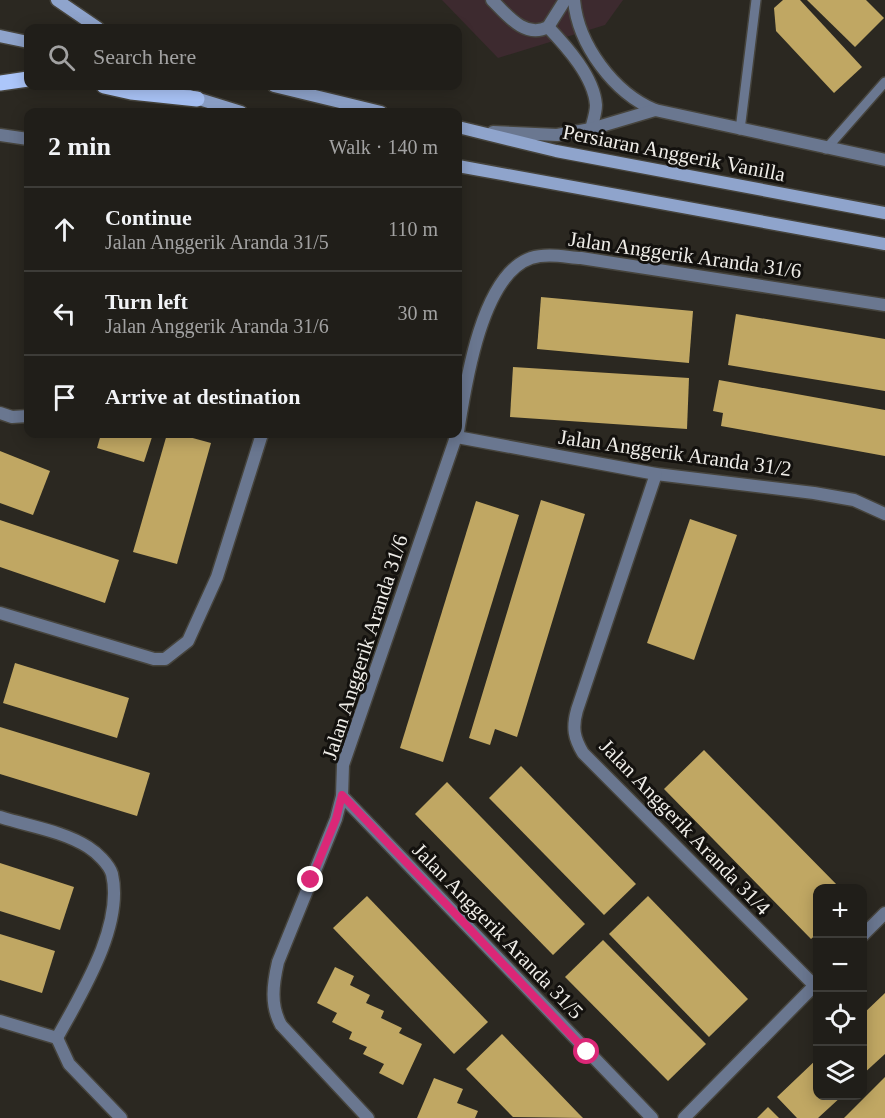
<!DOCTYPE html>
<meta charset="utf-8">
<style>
body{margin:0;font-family:"Times New Roman",serif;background:#2d2b26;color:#f1f3f6}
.controls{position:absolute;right:18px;bottom:18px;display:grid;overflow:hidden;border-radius:12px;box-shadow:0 3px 15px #0003}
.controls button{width:54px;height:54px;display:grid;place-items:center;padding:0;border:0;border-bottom:2px solid #3d3c38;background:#201e19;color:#f1f3f6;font:30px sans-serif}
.stop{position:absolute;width:18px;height:18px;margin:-14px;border:4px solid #db2777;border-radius:50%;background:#fff}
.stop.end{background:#db2777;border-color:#fff;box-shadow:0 2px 6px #0008}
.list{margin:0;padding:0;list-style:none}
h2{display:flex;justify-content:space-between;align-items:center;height:78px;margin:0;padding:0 24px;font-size:26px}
h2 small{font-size:20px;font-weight:400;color:#a2a2a2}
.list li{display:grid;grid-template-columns:39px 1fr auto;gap:18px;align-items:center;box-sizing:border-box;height:84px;padding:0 24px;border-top:2px solid #3d3c38}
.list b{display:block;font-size:22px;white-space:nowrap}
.list p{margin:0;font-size:20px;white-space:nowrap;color:#a2a2a2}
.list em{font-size:20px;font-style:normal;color:#a2a2a2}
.icon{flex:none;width:33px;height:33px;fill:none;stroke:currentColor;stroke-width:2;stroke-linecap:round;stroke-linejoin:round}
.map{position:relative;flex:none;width:885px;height:1118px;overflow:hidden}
.search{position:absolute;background:#201e19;box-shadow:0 3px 15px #0003;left:24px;top:24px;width:438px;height:66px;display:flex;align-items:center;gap:15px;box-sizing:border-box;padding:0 21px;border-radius:12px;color:#a2a2a2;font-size:22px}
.panel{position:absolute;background:#201e19;box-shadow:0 3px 15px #0003;left:24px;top:108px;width:438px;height:330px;border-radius:12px}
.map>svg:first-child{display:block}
.commercial{fill:#3d2a2f}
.building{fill:#c0a763}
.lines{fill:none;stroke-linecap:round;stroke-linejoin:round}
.lane-casing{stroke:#46443d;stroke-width:12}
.street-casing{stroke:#46443d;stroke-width:15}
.secondary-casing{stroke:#46443d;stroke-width:15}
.primary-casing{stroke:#46443d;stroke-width:18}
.lane{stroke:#6a7790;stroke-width:9}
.street{stroke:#6a7790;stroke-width:12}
.secondary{stroke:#8fa4cc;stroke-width:12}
.primary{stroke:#acc6fa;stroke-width:15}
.route{stroke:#db2777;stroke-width:8}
.labels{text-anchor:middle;stroke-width:6;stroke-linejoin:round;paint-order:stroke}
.street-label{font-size:21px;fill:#efede8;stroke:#13110e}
</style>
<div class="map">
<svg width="885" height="1118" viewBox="0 0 885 1118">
<rect width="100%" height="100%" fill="#2b2821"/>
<!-- commercial -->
<polygon class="commercial" points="442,0 623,0 605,25 498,58"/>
<!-- building -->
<g class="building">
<polygon points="783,0 800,0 862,67 834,93 776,31 774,8"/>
<polygon points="807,0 866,0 884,18 855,47"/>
<polygon points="541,297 693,311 689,363 537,349"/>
<polygon points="736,314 885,339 885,391 728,365"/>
<polygon points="513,367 689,378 687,429 510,417"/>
<polygon points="719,380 885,410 885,456 721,426 723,413 713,411"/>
<polygon points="101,434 153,434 144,462 97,448"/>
<polygon points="167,434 178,434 211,443 177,564 133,552"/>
<polygon points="0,451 50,471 33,515 0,503"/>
<polygon points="541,500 585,514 517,737 495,729 490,745 469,738"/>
<polygon points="476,501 519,515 443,762 400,748"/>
<polygon points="690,519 737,535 694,660 647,643"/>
<polygon points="0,520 119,560 105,603 0,567"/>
<polygon points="15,663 129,698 117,738 3,703"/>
<polygon points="0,727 150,773 137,816 0,774"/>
<polygon points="704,750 840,888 818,888 818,933 811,939 664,789"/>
<polygon points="521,766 636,884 604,915 489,798"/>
<polygon points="447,782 585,924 553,955 415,814"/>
<polygon points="0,863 74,887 60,930 0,911"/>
<polygon points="367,896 488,1022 454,1054 333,928"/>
<polygon points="648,896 748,999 709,1037 609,934"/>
<polygon points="0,934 55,951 42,993 0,980"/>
<polygon points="603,940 706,1044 668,1081 565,977"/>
<polygon points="335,967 354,976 350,985 370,995 366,1003 384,1011 381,1018 402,1028 399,1033 422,1044 403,1085 379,1073 384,1064 363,1054 367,1047 349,1039 352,1032 332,1022 337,1013 317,1003"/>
<polygon points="885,993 885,1054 862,1075 862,1015"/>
<polygon points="502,1034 579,1114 583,1118 513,1117 466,1069"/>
<polygon points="818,1058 818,1096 842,1096 818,1118 797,1118 777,1097"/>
<polygon points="885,1077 885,1118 844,1118"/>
<polygon points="434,1078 463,1089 457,1103 478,1111 475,1118 417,1118"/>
<polygon points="768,1107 779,1118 757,1118"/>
</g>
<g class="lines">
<!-- lane casing -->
<g class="lane-casing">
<g id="lane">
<polyline points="740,130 756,0"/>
<polyline points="826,149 885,82"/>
</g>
</g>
<!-- street casing -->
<g class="street-casing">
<g id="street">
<path d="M492 0C507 15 525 39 548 27L565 0"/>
<path d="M574 0C578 45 614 93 655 110"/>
<path d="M548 27C567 47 594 77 596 105 596 113 593 121 591 129"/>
<polyline points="493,132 557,135 591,129 655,110 885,160"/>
<polyline points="0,135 28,139"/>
<polyline points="0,413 12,417 28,416"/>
<path d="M458 432C465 387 481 275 531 258 547 253 565 257 581 258L885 305"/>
<polyline points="457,437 656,474 814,493 854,500 885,514"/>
<path d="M656 474 577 710C572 728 574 738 583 753L814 985"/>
<polyline points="0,613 154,659 165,659 188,641 217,577 262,434"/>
<polyline points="342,796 652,1118"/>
<path d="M0 817C28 826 63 831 88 847 96 852 109 864 112 874 124 926 81 994 57 1038"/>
<polyline points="862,936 885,913"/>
<polyline points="0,1021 57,1038 69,1064 121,1118"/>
<path d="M368 1118 281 1025C270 1005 273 984 278 962L336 819 342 796 343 765 457 434"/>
<polyline points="684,1118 818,982"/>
</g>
</g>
<!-- secondary casing -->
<g class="secondary-casing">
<g id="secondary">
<polyline points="57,0 98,28"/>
<polyline points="0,36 28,42"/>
<polyline points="157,86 241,112"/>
<polyline points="274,86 381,112"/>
<polyline points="458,127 556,151 885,213"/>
<polyline points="458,166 885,244"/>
</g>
</g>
<!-- primary casing -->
<g class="primary-casing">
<g id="primary">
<polyline points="0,83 28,79"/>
<polyline points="104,86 131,92 197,99"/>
</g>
</g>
<!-- lane -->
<use href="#lane" class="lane"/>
<!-- street -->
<use href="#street" class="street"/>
<!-- secondary -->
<use href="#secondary" class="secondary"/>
<!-- primary -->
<use href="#primary" class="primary"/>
</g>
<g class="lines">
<!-- route -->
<polyline class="route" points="311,880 336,819 342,795 587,1052"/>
</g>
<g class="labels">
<!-- street labels -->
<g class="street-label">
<text transform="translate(674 153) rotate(11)" y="7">Persiaran Anggerik Vanilla</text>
<text transform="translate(685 255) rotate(8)" y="7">Jalan Anggerik Aranda 31/6</text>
<text transform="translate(675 453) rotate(8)" y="7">Jalan Anggerik Aranda 31/2</text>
<text transform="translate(365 647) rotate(-72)" y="7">Jalan Anggerik Aranda 31/6</text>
<text transform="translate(685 827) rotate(46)" y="7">Jalan Anggerik Aranda 31/4</text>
<text transform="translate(498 931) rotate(46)" y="7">Jalan Anggerik Aranda 31/5</text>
</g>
</g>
</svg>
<div class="controls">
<button>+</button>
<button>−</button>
<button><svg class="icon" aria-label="locate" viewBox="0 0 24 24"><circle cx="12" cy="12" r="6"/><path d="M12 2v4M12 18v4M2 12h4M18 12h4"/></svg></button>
<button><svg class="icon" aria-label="layers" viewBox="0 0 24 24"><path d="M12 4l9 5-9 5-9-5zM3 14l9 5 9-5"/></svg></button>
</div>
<div class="stop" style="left:587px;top:1052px"></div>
<div class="stop end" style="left:311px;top:880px"></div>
<div class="search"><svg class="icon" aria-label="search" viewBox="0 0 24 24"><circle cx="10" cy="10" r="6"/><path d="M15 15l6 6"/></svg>Search here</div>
<section class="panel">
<h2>2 min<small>Walk · 140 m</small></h2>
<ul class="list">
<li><svg class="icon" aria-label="ahead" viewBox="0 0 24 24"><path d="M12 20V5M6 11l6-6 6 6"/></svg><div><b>Continue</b><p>Jalan Anggerik Aranda 31/5</p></div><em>110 m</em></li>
<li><svg class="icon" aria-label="left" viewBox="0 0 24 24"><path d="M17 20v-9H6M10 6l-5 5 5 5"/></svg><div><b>Turn left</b><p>Jalan Anggerik Aranda 31/6</p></div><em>30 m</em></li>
<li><svg class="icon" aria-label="arrive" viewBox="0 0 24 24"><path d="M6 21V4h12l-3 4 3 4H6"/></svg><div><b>Arrive at destination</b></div></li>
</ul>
</section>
</div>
